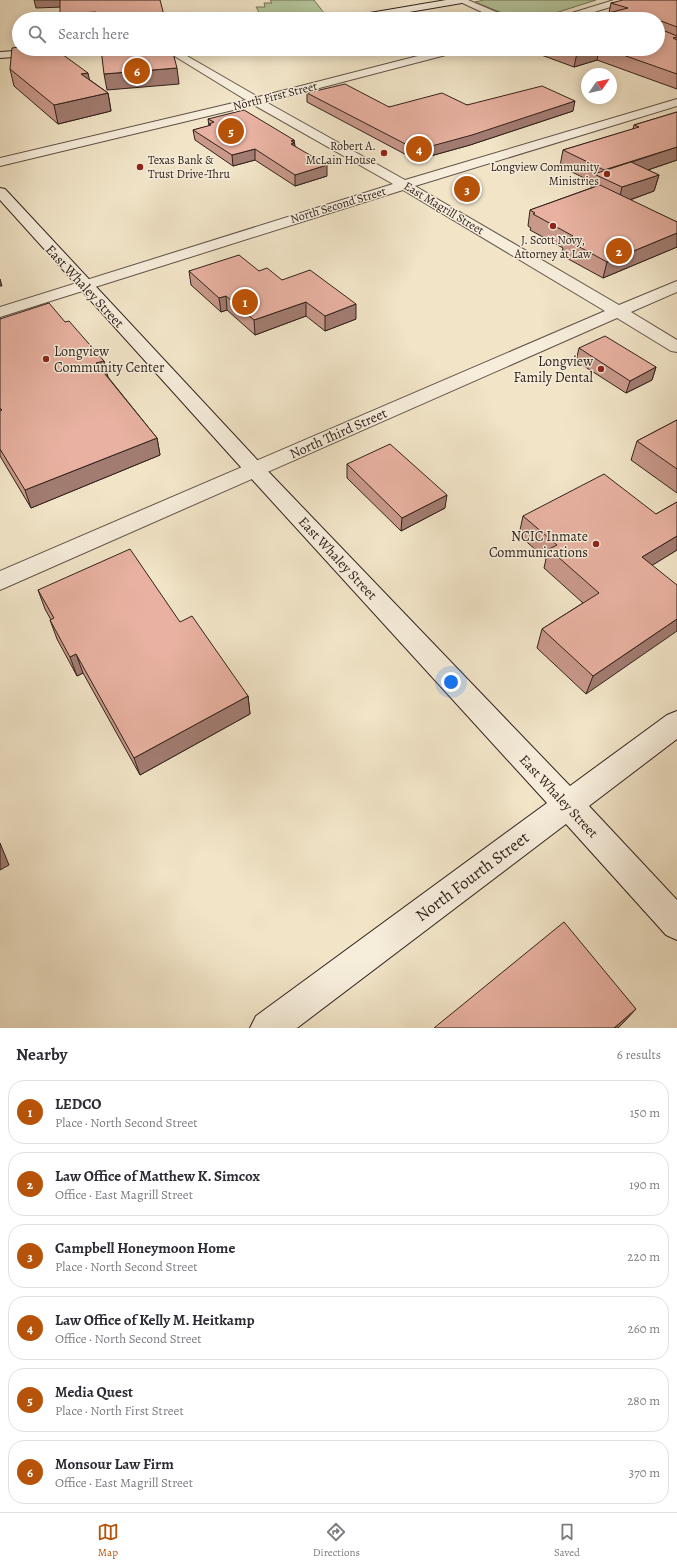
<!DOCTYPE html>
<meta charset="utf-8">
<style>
body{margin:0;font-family:Alegreya,serif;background:#f2f2f3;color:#2b2b33}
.compass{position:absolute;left:581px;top:68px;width:36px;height:36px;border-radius:50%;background:#fff;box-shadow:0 2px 10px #0003;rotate:56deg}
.you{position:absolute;left:451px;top:682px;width:14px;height:14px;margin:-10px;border:3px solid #fff;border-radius:50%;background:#1a73e8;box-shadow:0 0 0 6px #1a73e833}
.badge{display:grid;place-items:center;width:26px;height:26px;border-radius:50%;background:#b45309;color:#fff;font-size:13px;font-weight:700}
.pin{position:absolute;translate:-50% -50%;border:2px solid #fff;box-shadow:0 1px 4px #0006}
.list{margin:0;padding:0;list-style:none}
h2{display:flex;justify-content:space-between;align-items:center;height:52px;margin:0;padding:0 16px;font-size:17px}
h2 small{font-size:13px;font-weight:400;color:#7c7c81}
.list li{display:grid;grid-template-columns:26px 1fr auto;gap:12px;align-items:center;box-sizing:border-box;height:64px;margin:0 8px 8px;padding:0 8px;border:1px solid #e1e1e2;border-radius:16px}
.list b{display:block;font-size:15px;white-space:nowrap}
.list p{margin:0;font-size:13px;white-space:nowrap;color:#7c7c81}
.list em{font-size:13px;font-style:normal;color:#7c7c81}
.icon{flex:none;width:22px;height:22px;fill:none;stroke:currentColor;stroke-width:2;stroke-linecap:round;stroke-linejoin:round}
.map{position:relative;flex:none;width:677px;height:1028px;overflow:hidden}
.search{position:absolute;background:#fff;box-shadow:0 2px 10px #0003;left:12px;right:12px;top:12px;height:44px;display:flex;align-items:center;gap:10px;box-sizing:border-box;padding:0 14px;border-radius:22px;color:#7c7c81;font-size:15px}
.sheet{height:484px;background:#fff}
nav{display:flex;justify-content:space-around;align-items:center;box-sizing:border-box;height:56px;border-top:1px solid #e1e1e2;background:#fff;font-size:11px;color:#7c7c81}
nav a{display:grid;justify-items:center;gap:2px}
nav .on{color:#b45309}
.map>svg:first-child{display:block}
.green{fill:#b4c59a;stroke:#72745a}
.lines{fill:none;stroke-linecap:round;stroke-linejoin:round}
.street-casing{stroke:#615246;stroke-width:2}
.secondary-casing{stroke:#31221b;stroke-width:2}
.street{fill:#f6eddb;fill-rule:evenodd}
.secondary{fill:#f6eddb;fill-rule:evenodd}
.wall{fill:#c8988a;stroke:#31221b}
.shaded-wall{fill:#a27c71;stroke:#31221b}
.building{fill:#e8b1a1;stroke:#31221b}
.poi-dot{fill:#8f2418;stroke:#f6eddb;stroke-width:1.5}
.labels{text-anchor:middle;stroke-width:3;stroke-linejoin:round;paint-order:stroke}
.far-street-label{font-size:12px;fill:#31221b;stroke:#f6eddb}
.far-poi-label{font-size:12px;fill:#31221b;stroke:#f6eddb;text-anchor:end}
.street-label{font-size:14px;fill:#31221b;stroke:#f6eddb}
.poi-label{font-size:14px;fill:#31221b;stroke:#f6eddb;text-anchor:end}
.near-street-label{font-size:17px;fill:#31221b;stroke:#f6eddb}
</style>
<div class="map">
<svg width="677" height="1028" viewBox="0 0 677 1028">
<rect width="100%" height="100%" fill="#f1e4c7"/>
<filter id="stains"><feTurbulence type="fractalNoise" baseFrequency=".005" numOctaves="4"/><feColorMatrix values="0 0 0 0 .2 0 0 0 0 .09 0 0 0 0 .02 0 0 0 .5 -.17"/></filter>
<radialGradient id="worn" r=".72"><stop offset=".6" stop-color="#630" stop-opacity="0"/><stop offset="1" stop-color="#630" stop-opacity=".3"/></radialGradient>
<!-- green -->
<g class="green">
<polygon points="270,0 314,0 327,17 314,19 263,19 256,7 265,7 264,3 272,3"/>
<polygon points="484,0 596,0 546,16 549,18 544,19 517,19 475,2"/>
</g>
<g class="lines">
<!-- street casing -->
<g class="street-casing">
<g id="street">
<polygon points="456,0 468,0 508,17 510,19 497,19"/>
<polygon points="614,0 628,0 627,2 571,19 557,19 559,17"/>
<polygon points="163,49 175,49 258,97 445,49 462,49 461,51 266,102 405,180 677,99 677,106 415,186 619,305 677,281 677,292 631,312 677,340 677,352 671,351 617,318 0,590 0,571 605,311 403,190 0,317 0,307 393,184 254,105 0,166 0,158 246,100"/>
</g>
</g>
<!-- secondary casing -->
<g class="secondary-casing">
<g id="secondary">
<polygon points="446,0 466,0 462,3 368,19 347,19 352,16"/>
<polygon points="43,49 93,49 88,52 0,58 0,52"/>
<polygon points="0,188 5,189 262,465 570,786 667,715 677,711 677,739 589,806 677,900 677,940 666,935 566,824 297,1028 250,1028 256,1016 547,803 248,475 0,200"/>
</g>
</g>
<!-- street -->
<use href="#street" class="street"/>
<!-- secondary -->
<use href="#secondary" class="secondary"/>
</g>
<!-- wall -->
<g class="wall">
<polygon points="677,0 677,89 597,60 574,67 525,49 658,49 609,13 611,3"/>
<polygon points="10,69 90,80 108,93 111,111 58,124 14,86"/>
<polygon points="307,93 389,107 467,105 573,111 470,145 416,160 307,102"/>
<polygon points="677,112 677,160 648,170 659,175 654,191 630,200 677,222 677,247 603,278 561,255 563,248 530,230 531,228 528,226 530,210 591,188 592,182 560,166 563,150 633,129 634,125"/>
<polygon points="208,119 294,140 295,146 327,176 295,186 255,160 233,166 195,140 193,130 209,126"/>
<polygon points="189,271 259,271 282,280 356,319 325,331 306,316 255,335 227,310 221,312 191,285"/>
<polygon points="0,319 65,322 104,361 108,377 157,438 160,455 31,508 0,456"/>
<polygon points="579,348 656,367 652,380 626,393 576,361"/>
<polygon points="677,420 677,493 631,460 637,441"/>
<polygon points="347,464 445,508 401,531 347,478"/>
<polygon points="677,502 677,550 652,565 586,694 537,648 542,629 583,603 544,568 546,559 519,535 523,516 656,514"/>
<polygon points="38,590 180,622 248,696 250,714 140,775 83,673 77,676 57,639 50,620 51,620 45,609"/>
</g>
<!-- shaded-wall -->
<g class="shaded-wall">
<polygon points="34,0 61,0 63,7 36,8"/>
<polygon points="96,12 98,19 61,19 60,14"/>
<polygon points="592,49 599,49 597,60 574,67 577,53"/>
<polygon points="177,68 179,84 107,90 104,74"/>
<polygon points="88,73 92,91 81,74"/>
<polygon points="108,93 111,111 58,124 54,105"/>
<polygon points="575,101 573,111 470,145 416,160 417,150"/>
<polygon points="294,140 295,151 291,141"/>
<polygon points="677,147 677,160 612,182 605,171"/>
<polygon points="255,149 255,160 233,166 232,155"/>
<polygon points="327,165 327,176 295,186 295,175"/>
<polygon points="659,175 654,191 618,204 622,187"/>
<polygon points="677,233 677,247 603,278 607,262"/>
<polygon points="0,279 2,286 0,286"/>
<polygon points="226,296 227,310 221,312 219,298"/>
<polygon points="306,302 306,316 255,335 254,320"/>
<polygon points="356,304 356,319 325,331 325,316"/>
<polygon points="104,361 108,378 96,363"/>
<polygon points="656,367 652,380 626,393 630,381"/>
<polygon points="157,438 160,455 31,508 25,490"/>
<polygon points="447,495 445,508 401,531 402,518"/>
<polygon points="677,536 677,550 635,576 642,557"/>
<polygon points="677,619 677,631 586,694 593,676"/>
<polygon points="76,654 83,673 77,676 70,657"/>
<polygon points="248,696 250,714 140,775 134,758"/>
<polygon points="0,843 9,865 0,870"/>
<polygon points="636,1009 625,1021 618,1028 614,1028"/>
</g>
<!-- building -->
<g class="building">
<polygon points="60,0 160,0 165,19 97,19 96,12 60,14"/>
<polygon points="623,0 677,0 677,27 661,21 659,23 660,29 677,36 677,37 673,38 677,40 677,74 606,49 658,49 658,19 585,19 628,8 611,3"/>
<polygon points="19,47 19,49 55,49 88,73 81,74 108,93 54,105 10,69 12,48"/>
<polygon points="101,49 172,49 177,68 104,74"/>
<polygon points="564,49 592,49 577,53"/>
<polygon points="345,84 389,107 442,93 467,105 542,86 575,101 472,135 417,150 307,93"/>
<polygon points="244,110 294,140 291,141 294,143 291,144 327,165 295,175 255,149 232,155 193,130 211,125 209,124 214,122 208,119"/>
<polygon points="677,112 677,147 604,170 563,150 639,127 634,125"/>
<polygon points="631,162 659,175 622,187 594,174"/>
<polygon points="600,185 677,222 677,233 607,262 565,239 573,236 533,214 535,213 530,210"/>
<polygon points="239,255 259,271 267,268 282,280 310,270 356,304 325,316 306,302 254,320 226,296 219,298 189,271"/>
<polygon points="49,303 65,322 69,321 104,361 96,363 157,438 25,490 0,449 0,411 2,410 0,408 0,319"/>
<polygon points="605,336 656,367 630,381 579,348"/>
<polygon points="677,420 677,469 637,441"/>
<polygon points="390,444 447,495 402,518 347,464"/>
<polygon points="604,474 656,514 677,502 677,536 642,557 677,585 677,619 593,676 542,629 599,593 549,549 557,545 523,516"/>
<polygon points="130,549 180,622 192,616 248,696 134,758 76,654 70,657 50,620 54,618 38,590"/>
<polygon points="564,922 636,1009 614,1028 434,1028"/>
</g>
<!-- markers -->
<g class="poi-dot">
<circle cx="384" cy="153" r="4"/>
<circle cx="140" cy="167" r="4"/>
<circle cx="607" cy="174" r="4"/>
<circle cx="553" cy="226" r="4"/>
<circle cx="46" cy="359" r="4"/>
<circle cx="601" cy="369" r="4"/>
<circle cx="596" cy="544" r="4"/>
</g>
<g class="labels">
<!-- far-street labels -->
<g class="far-street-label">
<text transform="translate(275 96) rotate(-14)" y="4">North First Street</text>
<text transform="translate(338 205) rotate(-17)" y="4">North Second Street</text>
<text transform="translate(444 208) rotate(31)" y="4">East Magrill Street</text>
</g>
<!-- far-poi labels -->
<g class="far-poi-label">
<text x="376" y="150">Robert A.<tspan x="376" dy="14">McLain House</tspan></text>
<text x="148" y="164" text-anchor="start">Texas Bank &amp;<tspan x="148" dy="14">Trust Drive-Thru</tspan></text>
<text x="599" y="171">Longview Community<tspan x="599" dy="14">Ministries</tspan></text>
<text x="553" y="244" text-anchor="middle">J. Scott Novy,<tspan x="553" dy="14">Attorney at Law</tspan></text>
</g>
<!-- street labels -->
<g class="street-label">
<text transform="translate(85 286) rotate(47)" y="5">East Whaley Street</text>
<text transform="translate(338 433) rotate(-24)" y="5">North Third Street</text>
<text transform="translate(338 558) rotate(47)" y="5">East Whaley Street</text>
<text transform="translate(559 796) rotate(47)" y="5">East Whaley Street</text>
</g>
<!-- poi labels -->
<g class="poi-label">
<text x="54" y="356" text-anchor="start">Longview<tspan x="54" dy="16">Community Center</tspan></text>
<text x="593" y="366">Longview<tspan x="593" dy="16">Family Dental</tspan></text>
<text x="588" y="541">NCIC Inmate<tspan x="588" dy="16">Communications</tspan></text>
</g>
<!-- near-street labels -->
<g class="near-street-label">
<text transform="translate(472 876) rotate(-37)" y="6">North Fourth Street</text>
</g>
</g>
<rect width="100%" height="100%" filter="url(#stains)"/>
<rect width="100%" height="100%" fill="url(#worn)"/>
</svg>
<svg class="compass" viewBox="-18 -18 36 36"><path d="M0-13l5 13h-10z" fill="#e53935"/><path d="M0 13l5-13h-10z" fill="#7c7c81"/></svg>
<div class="you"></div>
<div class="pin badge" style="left:245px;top:302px">1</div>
<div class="pin badge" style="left:619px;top:251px">2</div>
<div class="pin badge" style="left:467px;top:189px">3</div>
<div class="pin badge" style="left:419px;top:149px">4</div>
<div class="pin badge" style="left:231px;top:131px">5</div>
<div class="pin badge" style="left:137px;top:71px">6</div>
<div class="search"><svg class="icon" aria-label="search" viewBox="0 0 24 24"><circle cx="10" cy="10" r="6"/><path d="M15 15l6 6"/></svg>Search here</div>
</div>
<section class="sheet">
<h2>Nearby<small>6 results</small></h2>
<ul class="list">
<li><span class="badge">1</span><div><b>LEDCO</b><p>Place · North Second Street</p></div><em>150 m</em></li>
<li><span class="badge">2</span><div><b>Law Office of Matthew K. Simcox</b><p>Office · East Magrill Street</p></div><em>190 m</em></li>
<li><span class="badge">3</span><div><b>Campbell Honeymoon Home</b><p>Place · North Second Street</p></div><em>220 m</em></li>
<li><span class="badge">4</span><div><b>Law Office of Kelly M. Heitkamp</b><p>Office · North Second Street</p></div><em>260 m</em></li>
<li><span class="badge">5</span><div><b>Media Quest</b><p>Place · North First Street</p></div><em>280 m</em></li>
<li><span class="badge">6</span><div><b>Monsour Law Firm</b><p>Office · East Magrill Street</p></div><em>370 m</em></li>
</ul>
</section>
<nav>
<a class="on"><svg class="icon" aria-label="map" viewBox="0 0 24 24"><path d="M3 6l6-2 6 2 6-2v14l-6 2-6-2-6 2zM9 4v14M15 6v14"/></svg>Map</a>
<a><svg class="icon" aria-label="directions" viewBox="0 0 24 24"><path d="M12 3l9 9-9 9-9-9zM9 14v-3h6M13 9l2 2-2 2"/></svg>Directions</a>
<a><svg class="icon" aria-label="saved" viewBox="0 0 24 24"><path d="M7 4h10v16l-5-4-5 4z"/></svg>Saved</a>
</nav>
